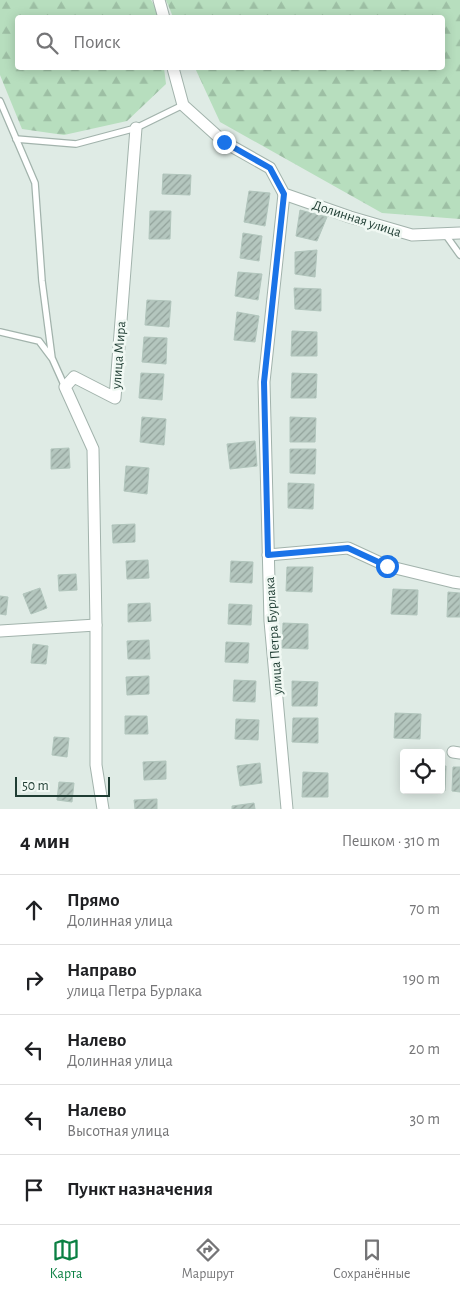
<!DOCTYPE html>
<html lang="ru">
<meta charset="utf-8">
<style>
body{margin:0;font-family:"Alegreya Sans",sans-serif;background:#f2f2f2;color:#202124}
.controls{position:absolute;right:15px;bottom:15px;display:grid;overflow:hidden;border-radius:5px;box-shadow:0 2px 12px #0003}
.controls button{width:45px;height:45px;display:grid;place-items:center;padding:0;border:0;border-bottom:1px solid #e0e0e0;background:#fff;color:#202124;font:25px sans-serif}
.scale{position:absolute;left:15px;bottom:12px;width:95px;box-sizing:border-box;padding-left:5px;border:2px solid #1f3d33;border-top:0;font-size:14px;line-height:18px;white-space:nowrap;color:#1f3d33;-webkit-text-stroke:4px #f0f8f3;paint-order:stroke}
.stop{position:absolute;width:15px;height:15px;margin:-11px;border:4px solid #1a73e8;border-radius:50%;background:#fff}
.stop.end{background:#1a73e8;border-color:#fff;box-shadow:0 1px 5px #0008}
.list{margin:0;padding:0;list-style:none}
h2{display:flex;justify-content:space-between;align-items:center;height:65px;margin:0;padding:0 20px;font-size:21px}
h2 small{font-size:16px;font-weight:400;color:#757577}
.list li{display:grid;grid-template-columns:32px 1fr auto;gap:15px;align-items:center;box-sizing:border-box;height:70px;padding:0 20px;border-top:1px solid #e0e0e0}
.list b{display:block;font-size:19px;white-space:nowrap}
.list p{margin:0;font-size:16px;white-space:nowrap;color:#757577}
.list em{font-size:16px;font-style:normal;color:#757577}
.icon{flex:none;width:28px;height:28px;fill:none;stroke:currentColor;stroke-width:2;stroke-linecap:round;stroke-linejoin:round}
.map{position:relative;flex:none;width:460px;height:809px;overflow:hidden}
.search{position:absolute;background:#fff;box-shadow:0 2px 12px #0003;left:15px;right:15px;top:15px;height:55px;display:flex;align-items:center;gap:12px;box-sizing:border-box;padding:0 18px;border-radius:5px;color:#757577;font-size:19px}
.sheet{height:415px;background:#fff}
nav{display:flex;justify-content:space-around;align-items:center;box-sizing:border-box;height:70px;border-top:1px solid #e0e0e0;background:#fff;font-size:14px;color:#757577}
nav a{display:grid;justify-items:center;gap:2px}
nav .on{color:#0b8043}
.map>svg:first-child{display:block}
.forest{fill:url(#forest-firs)}
.building{fill:url(#building-hatch);stroke:#b1c5bc}
.lines{fill:none;stroke-linecap:round;stroke-linejoin:round}
.lane-casing{stroke:#a2b3ac;stroke-width:8}
.street-casing{stroke:#a2b3ac;stroke-width:13}
.lane{stroke:#fff;stroke-width:5.5}
.street{stroke:#fff;stroke-width:11}
.route{stroke:#1a73e8;stroke-width:6}
.labels{text-anchor:middle;stroke-width:5;stroke-linejoin:round;paint-order:stroke}
.street-label{font-size:14px;fill:#1f3d33;stroke:#f0f8f3}
</style>
<div class="map">
<svg width="460" height="809" viewBox="0 0 460 809">
<defs>
<pattern id="forest-firs" width="22" height="20" patternUnits="userSpaceOnUse" patternTransform="scale(1.25)"><rect width="22" height="20" fill="#b7debe"/><path d="M5 1l3.5 6h-7zM16 11l3.5 6h-7z" fill="#9dbfa4"/></pattern>
<pattern id="building-hatch" width="6" height="6" patternUnits="userSpaceOnUse" patternTransform="scale(1.25)"><rect width="6" height="6" fill="#b4c6be"/><path d="M-1 1l2-2M0 6l6-6M5 7l2-2" fill="none" stroke="#92a29b"/></pattern>
</defs>
<rect width="100%" height="100%" fill="#dfebe5"/>
<!-- forest -->
<g class="forest">
<polygon points="0,0 151,0 157,10 157,17 18,18 18,68 164,68 166,84 127,121 64,135 22,129 0,75"/>
<polygon points="166,0 460,0 460,219 382,213 220,122 195,68 442,68 442,18 173,17"/>
</g>
<!-- building -->
<g class="building">
<polygon points="163,174 191,175 190,195 162,194"/>
<polygon points="249,191 270,193 265,226 244,222"/>
<polygon points="300,210 327,217 317,241 296,236"/>
<polygon points="150,211 171,211 170,239 149,239"/>
<polygon points="243,233 262,236 259,261 240,258"/>
<polygon points="317,250 315,277 295,274 295,252"/>
<polygon points="238,272 262,274 258,300 235,296"/>
<polygon points="294,288 321,289 321,311 295,309"/>
<polygon points="147,300 171,301 169,327 145,325"/>
<polygon points="237,312 259,316 255,342 234,340"/>
<polygon points="292,331 317,332 317,356 291,356"/>
<polygon points="144,337 167,338 166,364 142,362"/>
<polygon points="141,373 164,374 162,400 139,398"/>
<polygon points="292,373 317,374 316,398 291,398"/>
<polygon points="142,417 166,419 164,445 140,442"/>
<polygon points="290,417 316,418 315,442 290,442"/>
<polygon points="255,441 257,466 230,469 227,444"/>
<polygon points="69,448 70,468 51,469 51,449"/>
<polygon points="290,449 316,449 315,474 290,473"/>
<polygon points="126,466 149,468 147,494 124,491"/>
<polygon points="288,483 314,484 313,509 288,508"/>
<polygon points="135,524 135,542 113,543 112,525"/>
<polygon points="148,560 149,578 127,579 126,561"/>
<polygon points="231,561 253,562 252,583 230,582"/>
<polygon points="287,567 313,567 312,592 286,591"/>
<polygon points="76,574 77,590 59,591 58,575"/>
<polygon points="40,588 47,608 31,614 23,594"/>
<polygon points="393,589 418,590 417,615 391,614"/>
<polygon points="448,592 460,593 460,617 447,617"/>
<polygon points="0,596 8,597 6,615 0,614"/>
<polygon points="150,603 151,621 128,622 128,604"/>
<polygon points="229,604 252,605 251,625 228,624"/>
<polygon points="283,623 308,624 308,649 282,648"/>
<polygon points="149,640 150,659 128,659 127,641"/>
<polygon points="226,642 249,643 248,663 225,662"/>
<polygon points="33,644 48,646 46,664 31,663"/>
<polygon points="149,676 149,694 127,695 126,677"/>
<polygon points="234,680 256,681 255,702 233,701"/>
<polygon points="292,681 318,682 317,706 292,706"/>
<polygon points="395,713 421,714 420,739 394,738"/>
<polygon points="125,716 147,716 148,734 125,734"/>
<polygon points="293,718 318,718 318,743 292,742"/>
<polygon points="236,719 259,720 258,740 235,739"/>
<polygon points="54,737 69,738 67,757 52,755"/>
<polygon points="166,761 166,779 144,780 143,762"/>
<polygon points="260,763 262,783 240,786 237,766"/>
<polygon points="441,766 446,766 445,791 434,790 441,790"/>
<polygon points="453,767 460,767 460,792 452,791"/>
<polygon points="303,772 328,773 328,797 302,797"/>
<polygon points="59,782 74,783 72,802 57,800"/>
<polygon points="157,799 157,809 135,809 134,800"/>
<polygon points="254,803 255,809 232,809 232,806"/>
</g>
<g class="lines">
<!-- lane casing -->
<g class="lane-casing">
<g id="lane">
<polyline points="0,101 35,183 42,281 52,358 65,387"/>
<polyline points="16,139 76,144 136,128 183,105"/>
<polyline points="445,234 460,255"/>
<polyline points="0,332 39,341 51,357"/>
</g>
</g>
<!-- street casing -->
<g class="street-casing">
<g id="street">
<polyline points="159,0 164,18"/>
<polyline points="173,68 183,105 224,142 270,168 284,194 350,217 412,235 460,233"/>
<polyline points="284,194 264,382 270,621 287,809"/>
<polyline points="268,555 348,548 387,566 453,582 460,583"/>
<polyline points="0,631 96,625"/>
<polyline points="453,752 460,753"/>
<polyline points="103,809 96,765 96,625 93,449 65,387 74,377 115,398 136,128"/>
</g>
</g>
<!-- lane -->
<use href="#lane" class="lane"/>
<!-- street -->
<use href="#street" class="street"/>
</g>
<g class="lines">
<!-- route -->
<polyline class="route" points="224,142 270,168 284,194 264,382 268,555 348,548 387,566"/>
</g>
<g class="labels">
<!-- street labels -->
<g class="street-label">
<text transform="translate(357 218) rotate(18)" y="5">Долинная улица</text>
<text transform="translate(118 355) rotate(-86)" y="5">улица Мира</text>
<text transform="translate(273 636) rotate(-94)" y="5">улица Петра Бурлака</text>
</g>
</g>
</svg>
<div class="controls">
<button><svg class="icon" aria-label="locate" viewBox="0 0 24 24"><circle cx="12" cy="12" r="6"/><path d="M12 2v4M12 18v4M2 12h4M18 12h4"/></svg></button>
</div>
<div class="scale">50 m</div>
<div class="stop" style="left:387px;top:566px"></div>
<div class="stop end" style="left:224px;top:142px"></div>
<div class="search"><svg class="icon" aria-label="search" viewBox="0 0 24 24"><circle cx="10" cy="10" r="6"/><path d="M15 15l6 6"/></svg>Поиск</div>
</div>
<section class="sheet">
<h2>4 мин<small>Пешком · 310 m</small></h2>
<ul class="list">
<li><svg class="icon" aria-label="ahead" viewBox="0 0 24 24"><path d="M12 20V5M6 11l6-6 6 6"/></svg><div><b>Прямо</b><p>Долинная улица</p></div><em>70 m</em></li>
<li><svg class="icon" aria-label="right" viewBox="0 0 24 24"><path d="M7 20v-9h11M14 6l5 5-5 5"/></svg><div><b>Направо</b><p>улица Петра Бурлака</p></div><em>190 m</em></li>
<li><svg class="icon" aria-label="left" viewBox="0 0 24 24"><path d="M17 20v-9H6M10 6l-5 5 5 5"/></svg><div><b>Налево</b><p>Долинная улица</p></div><em>20 m</em></li>
<li><svg class="icon" aria-label="left" viewBox="0 0 24 24"><path d="M17 20v-9H6M10 6l-5 5 5 5"/></svg><div><b>Налево</b><p>Высотная улица</p></div><em>30 m</em></li>
<li><svg class="icon" aria-label="arrive" viewBox="0 0 24 24"><path d="M6 21V4h12l-3 4 3 4H6"/></svg><div><b>Пункт назначения</b></div></li>
</ul>
</section>
<nav>
<a class="on"><svg class="icon" aria-label="map" viewBox="0 0 24 24"><path d="M3 6l6-2 6 2 6-2v14l-6 2-6-2-6 2zM9 4v14M15 6v14"/></svg>Карта</a>
<a><svg class="icon" aria-label="directions" viewBox="0 0 24 24"><path d="M12 3l9 9-9 9-9-9zM9 14v-3h6M13 9l2 2-2 2"/></svg>Маршрут</a>
<a><svg class="icon" aria-label="saved" viewBox="0 0 24 24"><path d="M7 4h10v16l-5-4-5 4z"/></svg>Сохранённые</a>
</nav>
